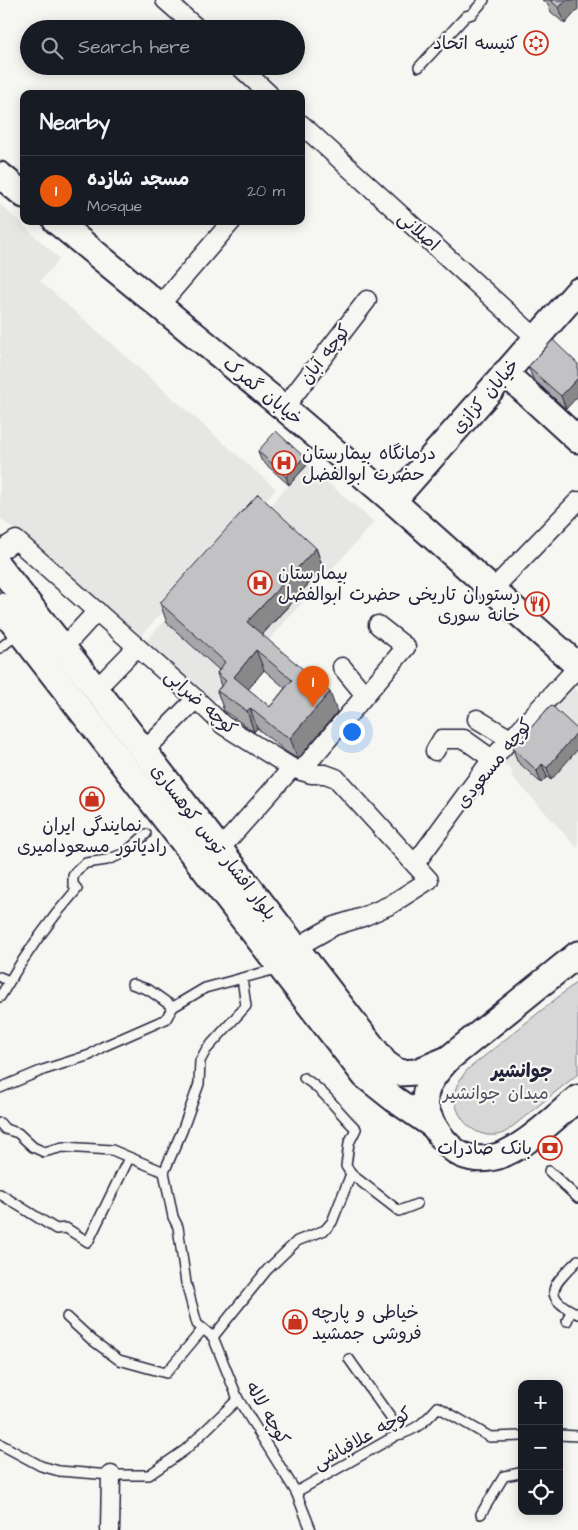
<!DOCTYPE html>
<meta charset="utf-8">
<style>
body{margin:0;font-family:"Architects Daughter","Playpen Sans Arabic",sans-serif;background:#20242c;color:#f1f3f6}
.controls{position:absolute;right:15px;bottom:15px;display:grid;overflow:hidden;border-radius:10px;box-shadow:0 2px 12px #0003}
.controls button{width:45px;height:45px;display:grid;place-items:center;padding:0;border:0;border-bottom:1px solid #363941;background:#171b24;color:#f1f3f6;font:25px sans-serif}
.you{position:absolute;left:351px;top:731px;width:18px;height:18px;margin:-12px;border:4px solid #fff;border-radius:50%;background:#1a73e8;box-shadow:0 0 0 8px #1a73e833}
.badge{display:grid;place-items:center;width:32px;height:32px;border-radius:50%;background:#ea580c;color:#fff;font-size:16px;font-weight:700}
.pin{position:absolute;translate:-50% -41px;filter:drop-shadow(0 1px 2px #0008)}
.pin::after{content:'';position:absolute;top:26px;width:18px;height:15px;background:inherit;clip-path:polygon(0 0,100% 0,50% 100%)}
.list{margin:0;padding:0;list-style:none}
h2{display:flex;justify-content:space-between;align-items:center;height:65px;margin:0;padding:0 20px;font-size:21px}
h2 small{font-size:16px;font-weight:400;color:#9ea1a6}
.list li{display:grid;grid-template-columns:32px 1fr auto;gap:15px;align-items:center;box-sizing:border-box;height:70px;padding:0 20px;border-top:1px solid #363941}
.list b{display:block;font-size:19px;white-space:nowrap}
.list p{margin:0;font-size:16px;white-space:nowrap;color:#9ea1a6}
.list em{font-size:16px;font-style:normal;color:#9ea1a6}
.icon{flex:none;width:28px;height:28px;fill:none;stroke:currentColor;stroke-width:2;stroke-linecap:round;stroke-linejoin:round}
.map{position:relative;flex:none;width:578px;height:1530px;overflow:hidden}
.search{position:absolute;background:#171b24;box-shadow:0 2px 12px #0003;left:20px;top:20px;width:285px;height:55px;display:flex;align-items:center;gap:12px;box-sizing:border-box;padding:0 18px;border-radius:28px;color:#9ea1a6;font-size:19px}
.panel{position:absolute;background:#171b24;box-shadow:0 2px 12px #0003;left:20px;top:90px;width:285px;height:135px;border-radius:10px}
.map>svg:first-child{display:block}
.built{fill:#e6e6e4}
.green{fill:#d7d7d7;stroke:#7c7c89}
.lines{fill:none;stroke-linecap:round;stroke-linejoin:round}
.lane-casing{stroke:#22223b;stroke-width:12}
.street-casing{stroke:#22223b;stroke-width:21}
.secondary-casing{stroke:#22223b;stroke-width:29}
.lane{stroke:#f6f6f2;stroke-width:9}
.street{stroke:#f6f6f2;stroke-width:18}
.secondary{stroke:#f6f6f2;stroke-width:25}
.wall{fill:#a7a7a9;stroke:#22223b;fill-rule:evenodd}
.shaded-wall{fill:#888889;stroke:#22223b}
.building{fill:#c2c2c4;stroke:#22223b;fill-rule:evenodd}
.labels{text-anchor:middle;stroke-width:4.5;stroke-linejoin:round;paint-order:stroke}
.poi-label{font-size:18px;fill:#22223b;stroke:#f6f6f2;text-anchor:end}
.street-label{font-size:18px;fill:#22223b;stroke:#f6f6f2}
.park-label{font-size:18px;fill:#4f4f62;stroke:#f6f6f2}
.neighbourhood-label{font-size:19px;font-weight:bold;fill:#22223b;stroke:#f6f6f2}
</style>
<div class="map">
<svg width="578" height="1530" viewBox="0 0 578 1530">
<rect width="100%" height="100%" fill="#f6f6f2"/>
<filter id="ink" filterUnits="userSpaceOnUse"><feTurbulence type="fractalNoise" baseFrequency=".02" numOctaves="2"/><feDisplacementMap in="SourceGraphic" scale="10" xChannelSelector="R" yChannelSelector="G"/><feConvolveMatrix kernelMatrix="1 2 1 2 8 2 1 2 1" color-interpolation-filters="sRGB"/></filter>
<g filter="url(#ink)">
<!-- built -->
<g class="built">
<polygon points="0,204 60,259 40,281 276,489 141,636 0,518"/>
<polygon points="307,465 374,522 212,704 143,644"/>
<polygon points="572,684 578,692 578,849 511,775 513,772 502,762"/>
</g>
<!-- green -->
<path class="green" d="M578 981V1074L507 1131C504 1133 500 1135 496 1135 472 1138 452 1114 455 1091 457 1083 462 1077 467 1070Z"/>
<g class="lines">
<!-- lane casing -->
<g class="lane-casing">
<g id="lane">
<polyline points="419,67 466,16 472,14 484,0"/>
<polyline points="0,648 19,633"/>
<polyline points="0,977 9,981"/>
<polyline points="242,978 246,1006 206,1050 200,1061 199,1084 182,1131 164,1172 173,1217 178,1227 186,1283 197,1324 213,1337 238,1399 296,1492 311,1530"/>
<polyline points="132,984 149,990 173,1007"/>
<path d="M0 997C22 959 48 922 77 889L73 884V876L77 870 86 863 107 860 125 853 146 834"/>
<path d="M304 1078C325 1091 338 1112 356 1129L349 1143 346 1166 351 1174 399 1211 417 1204"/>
<polyline points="0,1088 43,1070 90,1055 102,1047 166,1019 173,1007 205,988 280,968"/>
<polyline points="0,1123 5,1129 18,1133 33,1147 44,1152 63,1147 112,1150 164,1172"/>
<polyline points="549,1171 578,1198"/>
<polyline points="0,1194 56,1229 66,1228 88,1242 129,1158"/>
<path d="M578 1260C555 1284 538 1295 578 1314"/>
<polyline points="67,1317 92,1340 119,1360 166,1373 203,1329"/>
<polyline points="567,1321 571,1311"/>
<polyline points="213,1337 267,1270 297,1241 325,1230 332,1222 351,1174"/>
<polyline points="349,1359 402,1434"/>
<polyline points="559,1435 578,1436"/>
<polyline points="0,1444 41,1466 59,1471 111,1475 149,1475 185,1450 238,1399"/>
<path d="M296 1492 397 1435C415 1431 426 1421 438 1407L490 1437 522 1436"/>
<polyline points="481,1514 504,1476 520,1473 522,1471"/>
</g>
</g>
<!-- street casing -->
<g class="street-casing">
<g id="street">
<polyline points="165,0 198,29"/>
<polyline points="239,66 269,94"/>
<polyline points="301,124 536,338"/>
<polyline points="159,306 232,221"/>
<polyline points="284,408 367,300"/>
<polyline points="0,551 16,540 196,699 223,725 292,768 311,774 325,774 336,778 429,880 390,905 363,917 334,926 295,948"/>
<polyline points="492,590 578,501"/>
<polyline points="63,648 97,611"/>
<polyline points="342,667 365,695"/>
<polyline points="96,689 137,647"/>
<polyline points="477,719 510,739"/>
<polyline points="144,751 196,699"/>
<polyline points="435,751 442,739 464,739 492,759"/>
<polyline points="301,771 406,647 378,625"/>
<polyline points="220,849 292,768"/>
<polyline points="415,864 492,759 578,667"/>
<polyline points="110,1530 111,1475"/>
</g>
</g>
<!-- secondary casing -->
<g class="secondary-casing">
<g id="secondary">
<polyline points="0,175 24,195"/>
<polyline points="56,221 284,408 393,501 578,666"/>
<polyline points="505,373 578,440"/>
<polyline points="393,501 578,291"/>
<polyline points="0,568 96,689 385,1063 399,1073 416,1072 448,1059"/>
<polyline points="0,606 365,1076 394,1099 432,1125"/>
<path d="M578 954 448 1059C438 1070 426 1083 425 1098 424 1115 441 1140 454 1150 463 1158 479 1160 490 1158 519 1154 555 1117 578 1098"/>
</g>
</g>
<!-- lane -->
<use href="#lane" class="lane"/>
<!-- street -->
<use href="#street" class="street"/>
<!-- secondary -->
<use href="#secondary" class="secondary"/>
</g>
<!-- wall -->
<g class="wall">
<polygon points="542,0 578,0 565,24 551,12 548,4"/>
<polygon points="553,340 566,409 533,379 528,367"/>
<polygon points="258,451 307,465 289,485 261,460"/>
<path d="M316 548 323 568 262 635 337 712 298 759 285 751 257 728 254 732 224 711 217 691 221 686 217 673 219 670 167 623 160 603ZM264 670 285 688 270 707 248 689Z"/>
<polygon points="551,705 551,780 547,777 541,783 517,761 513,748"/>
</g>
<!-- shaded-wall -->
<g class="shaded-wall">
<polygon points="566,0 578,0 578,9 565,24 559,8"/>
<polygon points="578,378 578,396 566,409 561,396"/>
<polygon points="304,457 307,465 289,485 286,477"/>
<polygon points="316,548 323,568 254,643 247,622"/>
<polygon points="256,650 264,670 242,697 234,677"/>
<polygon points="330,692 337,712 298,759 290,738"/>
<polygon points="250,708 257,728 254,732 247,711"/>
<polygon points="578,731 578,749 551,780 547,768"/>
<polygon points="542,764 547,777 541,783 537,771"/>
</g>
<!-- building -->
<g class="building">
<polygon points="550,0 566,0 559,8"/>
<polygon points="553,340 578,364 578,378 561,396 528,367"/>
<polygon points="276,431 304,457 286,477 258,451"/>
<path d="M258 494 316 548 247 622 330 692 290 738 278 731 250 708 247 711 217 691 226 681 217 673 225 662 160 603ZM256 650 292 680 270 707 234 677Z"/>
<polygon points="551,705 578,730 578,731 547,768 542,764 537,771 513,748"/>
</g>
</g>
<!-- icons -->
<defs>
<g id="synagogue-ring" transform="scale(1.25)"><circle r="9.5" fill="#f6f6f2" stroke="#c8321e" stroke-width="1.5"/><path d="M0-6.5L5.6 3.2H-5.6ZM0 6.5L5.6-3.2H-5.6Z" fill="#c8321e"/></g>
<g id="hospital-ring" transform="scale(1.25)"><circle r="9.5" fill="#f6f6f2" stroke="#c8321e" stroke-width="1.5"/><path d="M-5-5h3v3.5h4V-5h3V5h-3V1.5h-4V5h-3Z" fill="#c8321e"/></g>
<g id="restaurant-ring" transform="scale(1.25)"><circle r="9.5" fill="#f6f6f2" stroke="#c8321e" stroke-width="1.5"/><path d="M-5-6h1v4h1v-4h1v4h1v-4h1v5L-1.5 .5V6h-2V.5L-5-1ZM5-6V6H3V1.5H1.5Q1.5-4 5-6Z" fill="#c8321e"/></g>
<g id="shop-ring" transform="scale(1.25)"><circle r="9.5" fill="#f6f6f2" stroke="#c8321e" stroke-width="1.5"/><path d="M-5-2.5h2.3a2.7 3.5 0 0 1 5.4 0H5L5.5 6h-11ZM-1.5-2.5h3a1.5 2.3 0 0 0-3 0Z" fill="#c8321e"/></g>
<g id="bank-ring" transform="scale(1.25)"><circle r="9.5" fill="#f6f6f2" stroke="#c8321e" stroke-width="1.5"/><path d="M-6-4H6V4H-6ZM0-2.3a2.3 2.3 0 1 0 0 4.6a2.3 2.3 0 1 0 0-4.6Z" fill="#c8321e"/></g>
</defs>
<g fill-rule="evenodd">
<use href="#synagogue-ring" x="536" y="43"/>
<use href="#hospital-ring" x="284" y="463"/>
<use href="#hospital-ring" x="260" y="583"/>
<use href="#restaurant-ring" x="537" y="604"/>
<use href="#shop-ring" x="92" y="799"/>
<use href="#bank-ring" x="550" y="1148"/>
<use href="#shop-ring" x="295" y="1322"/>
</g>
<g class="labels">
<!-- poi labels -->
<g class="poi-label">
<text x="518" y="49">کنیسه اتحاد</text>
<text x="302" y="459" text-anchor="start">درمانگاه بیمارستان<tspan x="302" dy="21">حضرت ابوالفضل</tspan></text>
<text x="278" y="579" text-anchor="start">بیمارستان<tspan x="278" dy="21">حضرت ابوالفضل</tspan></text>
<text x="520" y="600">رستوران تاریخی<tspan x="520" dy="21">خانه سوری</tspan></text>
<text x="92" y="831" text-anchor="middle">نمایندگی ایران<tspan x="92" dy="21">رادیاتور مسعودامیری</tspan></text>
<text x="532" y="1154">بانک صادرات</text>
<text x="312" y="1318" text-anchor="start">خیاطی ‌‌و‌ پارچه<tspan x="312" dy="21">فروشی جمشید</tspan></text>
</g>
<!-- street labels -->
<g class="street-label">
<text transform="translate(419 231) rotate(42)" y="6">اصلانی</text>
<text transform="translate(325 354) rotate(-52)" y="6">کوچه آبان</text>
<text transform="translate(263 391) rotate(39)" y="6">خیابان گمرک</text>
<text transform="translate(485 396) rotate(-49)" y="6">خیابان کزازی</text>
<text transform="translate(201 702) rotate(41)" y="6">کوچه ضرابی</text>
<text transform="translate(494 763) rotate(-51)" y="6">کوچه مسعودی</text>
<text transform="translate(214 842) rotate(52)" y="6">بلوار افشار توس کوهساری</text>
<text transform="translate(268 1413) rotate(60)" y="6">کوچه لاله</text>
<text transform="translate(362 1438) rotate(-29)" y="6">کوچه علافباشی</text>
</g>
<!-- park labels -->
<g class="park-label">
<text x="496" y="1099">میدان جوانشیر</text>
</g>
<!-- neighbourhood labels -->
<g class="neighbourhood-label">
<text x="522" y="1077">جوانشیر</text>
</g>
</g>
</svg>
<div class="controls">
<button>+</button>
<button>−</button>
<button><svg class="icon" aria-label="locate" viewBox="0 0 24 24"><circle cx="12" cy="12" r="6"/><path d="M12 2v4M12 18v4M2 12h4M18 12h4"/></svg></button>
</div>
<div class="you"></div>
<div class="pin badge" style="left:313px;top:707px">1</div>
<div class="search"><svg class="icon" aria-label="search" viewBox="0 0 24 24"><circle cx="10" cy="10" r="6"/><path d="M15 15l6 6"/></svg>Search here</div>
<section class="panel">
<h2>Nearby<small></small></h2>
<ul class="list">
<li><span class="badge">1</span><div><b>مسجد شازده</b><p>Mosque</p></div><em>20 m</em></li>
</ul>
</section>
</div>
